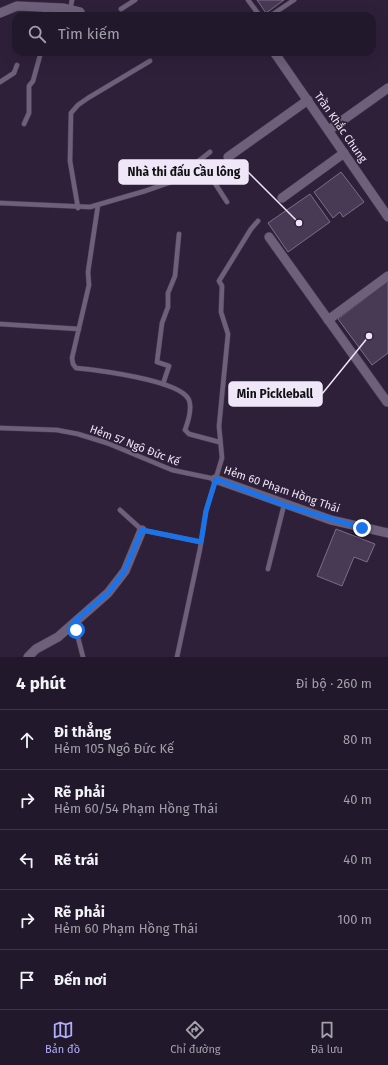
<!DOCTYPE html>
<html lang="vi">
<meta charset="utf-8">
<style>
body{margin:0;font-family:"Fira Sans",sans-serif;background:#2e2537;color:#f1f3f6}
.stop{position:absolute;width:12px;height:12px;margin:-9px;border:3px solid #1a73e8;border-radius:50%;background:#fff}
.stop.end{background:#1a73e8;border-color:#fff;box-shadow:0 1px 4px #0008}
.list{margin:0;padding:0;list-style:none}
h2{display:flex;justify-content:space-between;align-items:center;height:52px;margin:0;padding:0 16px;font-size:17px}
h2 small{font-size:13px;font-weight:400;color:#a2a0a9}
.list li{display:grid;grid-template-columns:26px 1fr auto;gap:12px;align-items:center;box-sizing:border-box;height:60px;padding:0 16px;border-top:1px solid #3f3747}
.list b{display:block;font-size:15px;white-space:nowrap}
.list p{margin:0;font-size:13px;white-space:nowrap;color:#a2a0a9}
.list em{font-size:13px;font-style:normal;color:#a2a0a9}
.icon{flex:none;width:22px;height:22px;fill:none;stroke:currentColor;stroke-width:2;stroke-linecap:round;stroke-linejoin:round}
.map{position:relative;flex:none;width:388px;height:657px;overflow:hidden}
.search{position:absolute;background:#22182b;box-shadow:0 4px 16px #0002;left:12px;right:12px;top:12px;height:44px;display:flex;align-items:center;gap:10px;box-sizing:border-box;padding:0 14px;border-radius:12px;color:#a2a0a9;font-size:15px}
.sheet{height:352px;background:#22182b}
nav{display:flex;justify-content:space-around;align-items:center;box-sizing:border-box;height:56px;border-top:1px solid #3f3747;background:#22182b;font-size:11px;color:#a2a0a9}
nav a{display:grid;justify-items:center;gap:2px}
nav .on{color:#afaefa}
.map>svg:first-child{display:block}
.building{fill:#483954;stroke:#7c6c89}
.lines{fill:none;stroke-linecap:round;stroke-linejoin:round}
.lane-casing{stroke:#463a4f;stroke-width:5.5}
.street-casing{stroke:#463a4f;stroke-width:10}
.lane{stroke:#6e5f7b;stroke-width:4.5}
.street{stroke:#6e5f7b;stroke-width:9}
.route{stroke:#1a73e8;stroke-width:5}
.labels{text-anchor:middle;stroke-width:3.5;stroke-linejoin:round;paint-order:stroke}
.street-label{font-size:11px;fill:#efe6f7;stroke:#2e2039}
.leader{fill:none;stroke:#efe6f7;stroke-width:1.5}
.callout-dot{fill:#efe6f7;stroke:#2e2039;stroke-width:1.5}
.callout{fill:#efe6f7;stroke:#efe6f7;stroke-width:1.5}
.callout-label{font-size:12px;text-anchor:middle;font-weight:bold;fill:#111}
</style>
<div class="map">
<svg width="388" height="657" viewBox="0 0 388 657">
<rect width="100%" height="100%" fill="#2e2039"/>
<!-- building -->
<g class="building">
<polygon points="257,0 284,0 266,13"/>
<polygon points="341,172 364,202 343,217 340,212 333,218 314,192"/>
<polygon points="310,194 330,222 288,252 268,223"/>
<polygon points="388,281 388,353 372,365 338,319"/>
<polygon points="336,529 375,544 367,562 354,557 342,586 317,576"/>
</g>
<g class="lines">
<!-- lane casing -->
<g class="lane-casing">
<g id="lane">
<polyline points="248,0 260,16"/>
<polyline points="121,9 135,0"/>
<polyline points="70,10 72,0"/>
<polyline points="44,16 46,8"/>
<polyline points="270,16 294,0"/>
<polyline points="0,82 14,73 17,65"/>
<polyline points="24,124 29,113 29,86 33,81 41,52"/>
<polyline points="210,152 200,160 227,202"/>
<polyline points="0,203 90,207 145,191 171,182 200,160"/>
<path d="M98 205 88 272 89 285 72 358 73 364 76 368C96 370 181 380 189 400 192 408 188 422 185 430L189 434 219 442"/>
<polyline points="78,208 70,161 71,113 78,105 88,98 150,61"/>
<polyline points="0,324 79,329"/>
<polyline points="163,384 169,366 157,362 162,323 168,307 168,293 175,276 179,234"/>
<polyline points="0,428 57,430 78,434 107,443 172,470 215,479"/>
<polyline points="120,510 142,530 201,542"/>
<polyline points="268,569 284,505"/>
<polyline points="74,622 83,657"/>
<polyline points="177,657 200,549 206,511 222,458 219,426 228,334 221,312 222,286 219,281 251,229 258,221"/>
</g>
</g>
<!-- street casing -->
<g class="street-casing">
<g id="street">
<polyline points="0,13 17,6 63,8 80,12"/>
<polyline points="274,52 388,217"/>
<polyline points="329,130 388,88"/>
<polyline points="228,157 308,100"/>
<polyline points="282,198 344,153"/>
<polyline points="269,237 387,402"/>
<polyline points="328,320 388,276"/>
<polyline points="215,479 331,520 388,533"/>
<polyline points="28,657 36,649 58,637 108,593 125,571 142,530"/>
</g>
</g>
<!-- lane -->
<use href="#lane" class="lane"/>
<!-- street -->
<use href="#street" class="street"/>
</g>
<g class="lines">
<!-- route -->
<polyline class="route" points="76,630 74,622 76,620 108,593 115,584 125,570 142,530 201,542 206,511 216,479 284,505 362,528"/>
</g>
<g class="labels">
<!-- street labels -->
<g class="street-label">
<text transform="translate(341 127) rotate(55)" y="4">Trần Khắc Chung</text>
<text transform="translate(135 445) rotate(21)" y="4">Hẻm 57 Ngô Đức Kế</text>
<text transform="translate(282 489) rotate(19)" y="4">Hẻm 60 Phạm Hồng Thái</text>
</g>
</g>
<!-- callouts -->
<path class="leader" d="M299 223L248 172M369 336L322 394"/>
<g class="callout-dot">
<circle cx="299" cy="223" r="4"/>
<circle cx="369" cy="336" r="4"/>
</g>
<g class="callout">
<rect x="119" y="160" width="129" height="24" rx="4"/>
<rect x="229" y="382" width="93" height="24" rx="4"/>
</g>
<g class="callout-label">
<text x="184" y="176">Nhà thi đấu Cầu lông</text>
<text x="275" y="398">Min Pickleball</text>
</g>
</svg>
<div class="stop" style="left:76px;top:630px"></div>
<div class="stop end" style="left:362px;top:528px"></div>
<div class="search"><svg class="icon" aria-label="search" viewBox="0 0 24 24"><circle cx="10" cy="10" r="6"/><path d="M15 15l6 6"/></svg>Tìm kiếm</div>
</div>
<section class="sheet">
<h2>4 phút<small>Đi bộ · 260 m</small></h2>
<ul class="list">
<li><svg class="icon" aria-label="ahead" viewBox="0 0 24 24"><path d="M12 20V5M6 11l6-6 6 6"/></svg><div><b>Đi thẳng</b><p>Hẻm 105 Ngô Đức Kế</p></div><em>80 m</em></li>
<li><svg class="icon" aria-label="right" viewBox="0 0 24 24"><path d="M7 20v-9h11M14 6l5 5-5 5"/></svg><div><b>Rẽ phải</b><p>Hẻm 60/54 Phạm Hồng Thái</p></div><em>40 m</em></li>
<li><svg class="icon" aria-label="left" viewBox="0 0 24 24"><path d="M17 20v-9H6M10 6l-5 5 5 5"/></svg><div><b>Rẽ trái</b></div><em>40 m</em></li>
<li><svg class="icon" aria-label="right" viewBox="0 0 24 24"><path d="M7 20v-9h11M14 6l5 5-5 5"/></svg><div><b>Rẽ phải</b><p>Hẻm 60 Phạm Hồng Thái</p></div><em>100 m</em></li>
<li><svg class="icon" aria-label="arrive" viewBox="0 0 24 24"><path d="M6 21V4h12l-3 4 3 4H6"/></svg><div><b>Đến nơi</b></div></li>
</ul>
</section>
<nav>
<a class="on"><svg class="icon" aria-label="map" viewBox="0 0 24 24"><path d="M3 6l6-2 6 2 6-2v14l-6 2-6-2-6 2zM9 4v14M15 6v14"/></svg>Bản đồ</a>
<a><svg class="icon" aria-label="directions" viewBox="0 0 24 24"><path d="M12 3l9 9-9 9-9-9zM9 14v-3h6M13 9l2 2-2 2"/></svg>Chỉ đường</a>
<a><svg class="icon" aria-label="saved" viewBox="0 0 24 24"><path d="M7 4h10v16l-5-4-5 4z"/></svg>Đã lưu</a>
</nav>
